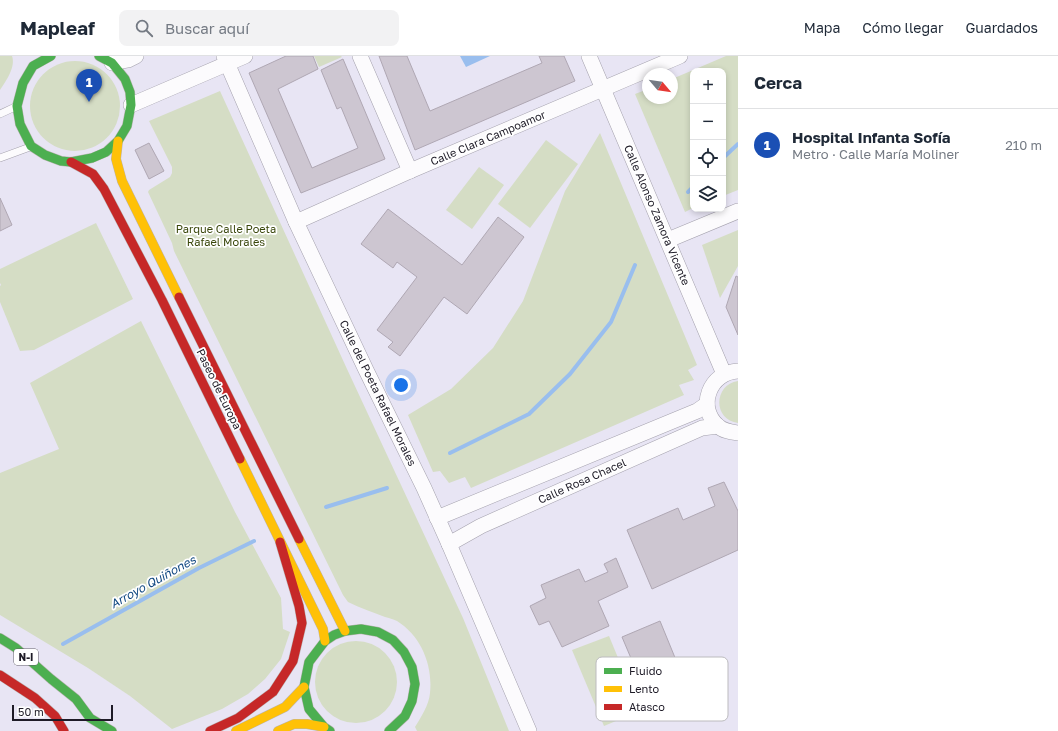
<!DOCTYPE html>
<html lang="es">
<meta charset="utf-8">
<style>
body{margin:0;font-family:"Golos Text",sans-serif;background:#f2f2f3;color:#1f2937}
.controls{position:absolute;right:12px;top:12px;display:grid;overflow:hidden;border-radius:8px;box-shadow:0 2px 6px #0003}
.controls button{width:36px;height:36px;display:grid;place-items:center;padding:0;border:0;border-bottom:1px solid #e0e1e3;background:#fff;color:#1f2937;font:20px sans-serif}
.compass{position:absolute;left:642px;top:12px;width:36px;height:36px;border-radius:50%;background:#fff;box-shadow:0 2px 6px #0003;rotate:119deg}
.scale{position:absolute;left:12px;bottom:10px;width:101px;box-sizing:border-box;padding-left:4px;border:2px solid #1e1b27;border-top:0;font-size:11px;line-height:14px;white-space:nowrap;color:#1e1b27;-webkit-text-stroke:3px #fff;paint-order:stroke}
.you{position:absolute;left:401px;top:329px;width:14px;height:14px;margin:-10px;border:3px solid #fff;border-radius:50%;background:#1a73e8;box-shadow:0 0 0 6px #1a73e833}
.badge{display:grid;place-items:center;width:26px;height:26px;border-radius:50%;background:#65626f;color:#fff;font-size:13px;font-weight:700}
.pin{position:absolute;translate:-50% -33px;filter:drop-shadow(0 1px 2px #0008)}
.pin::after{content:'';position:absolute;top:21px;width:14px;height:12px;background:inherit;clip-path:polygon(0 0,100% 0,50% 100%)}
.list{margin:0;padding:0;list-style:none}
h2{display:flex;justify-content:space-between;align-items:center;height:52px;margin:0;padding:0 16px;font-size:17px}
h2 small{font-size:13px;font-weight:400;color:#747a83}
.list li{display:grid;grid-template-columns:26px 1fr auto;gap:12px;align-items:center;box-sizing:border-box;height:72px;padding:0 16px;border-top:1px solid #e0e1e3}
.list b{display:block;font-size:15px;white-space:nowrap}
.list p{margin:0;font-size:13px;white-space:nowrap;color:#747a83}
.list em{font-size:13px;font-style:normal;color:#747a83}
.icon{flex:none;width:22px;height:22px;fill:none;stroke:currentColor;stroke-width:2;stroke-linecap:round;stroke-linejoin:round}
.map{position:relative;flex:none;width:738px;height:675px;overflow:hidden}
header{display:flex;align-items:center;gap:24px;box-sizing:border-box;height:56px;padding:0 20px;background:#fff;border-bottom:1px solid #e0e1e3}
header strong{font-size:19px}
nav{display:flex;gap:22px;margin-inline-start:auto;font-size:14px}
.search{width:280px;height:36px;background:#f2f2f3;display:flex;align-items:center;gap:10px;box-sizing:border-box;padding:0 14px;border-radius:8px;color:#747a83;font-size:15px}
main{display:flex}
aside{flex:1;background:#fff}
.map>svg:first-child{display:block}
.green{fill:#d5ddc5}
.water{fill:#99beee}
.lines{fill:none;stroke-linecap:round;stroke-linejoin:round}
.stream{stroke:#99beee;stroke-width:4}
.building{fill:#cdc6d1;stroke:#afa7b3}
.lane-casing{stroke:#a4a1ad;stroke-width:8}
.street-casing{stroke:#a4a1ad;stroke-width:16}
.fast-casing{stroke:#bab4b2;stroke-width:10}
.slow-casing{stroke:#bab4b2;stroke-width:10}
.jam-casing{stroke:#bab4b2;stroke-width:10}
.lane{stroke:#fcfbfd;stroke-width:7}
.street{stroke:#fcfbfd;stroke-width:15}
.fast{stroke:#4caf50;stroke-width:9}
.slow{stroke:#ffc107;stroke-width:9}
.jam{stroke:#c62828;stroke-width:9}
.labels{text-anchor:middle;stroke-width:3.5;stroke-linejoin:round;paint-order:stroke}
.shield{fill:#fff;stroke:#625f68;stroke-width:1}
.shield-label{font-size:10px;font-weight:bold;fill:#1e1b27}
.street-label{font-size:11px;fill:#1e1b27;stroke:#fff}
.park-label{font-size:11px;fill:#3a470b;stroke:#fff}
.water-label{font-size:12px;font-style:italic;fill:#124982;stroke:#fff}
.key{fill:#fff;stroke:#bcbbbe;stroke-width:1}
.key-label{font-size:11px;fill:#1e1b27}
</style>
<header>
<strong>Mapleaf</strong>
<div class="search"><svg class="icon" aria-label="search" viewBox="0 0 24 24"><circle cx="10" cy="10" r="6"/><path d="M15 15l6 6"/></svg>Buscar aquí</div>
<nav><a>Mapa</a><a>Cómo llegar</a><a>Guardados</a></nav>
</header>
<main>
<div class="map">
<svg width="738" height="675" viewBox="0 0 738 675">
<rect width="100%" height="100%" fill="#e8e5f4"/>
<!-- green -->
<g class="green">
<path d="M0 0H12C16 11 6 25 0 34Z"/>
<polygon points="314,0 341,0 342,1 319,11"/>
<polygon points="726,0 738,0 738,134 723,140 723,15 693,15 693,152 685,156 635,38 648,33 648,42 672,42 672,23"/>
<circle cx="75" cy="50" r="45"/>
<path d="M220 35 347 313 463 562 509 675H417L415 671C421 661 429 649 430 637 433 609 421 580 397 565 393 563 389 562 385 561 373 556 360 552 348 546L343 539 174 195 172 187 148 136 149 134 170 121 172 117V111L149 65Z"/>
<polygon points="600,77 697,309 688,314 694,324 679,329 684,339 471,432 465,421 449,427 440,415 433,416 408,359 451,333 493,292 523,245 565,135"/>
<polygon points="546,84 578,108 530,172 498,148"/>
<polygon points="479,111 504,129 472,173 446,154"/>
<polygon points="96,167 133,243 34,294 20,295 0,246 0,230 1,229 0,227 0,213"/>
<polygon points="738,174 738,210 720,242 702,189"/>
<polygon points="141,265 235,456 281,542 283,573 290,576 281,603 265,623 248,638 222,653 172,673 130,640 88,612 0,559 0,417 59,393 30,327"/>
<path d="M738 325V367C713 364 713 329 738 325Z"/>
<polygon points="609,580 640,655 604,670 572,594"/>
<circle cx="356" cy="626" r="41"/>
</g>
<!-- water -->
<polygon class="water" points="460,0 490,0 466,11"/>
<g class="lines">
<!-- stream -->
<g class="stream">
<polyline points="723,102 738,88"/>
<polyline points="688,136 693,131"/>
<polyline points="450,397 529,358 570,318 611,266 635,209"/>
<polyline points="326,451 387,432"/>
<polyline points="63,588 199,512 254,485"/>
</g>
</g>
<!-- building -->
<g class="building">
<polygon points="286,0 313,0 318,13 278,33 312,112 358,92 341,51 337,53 321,14 343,3 385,103 301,137 249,17"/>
<polygon points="379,0 407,0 430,55 542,7 539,0 564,0 575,25 415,94"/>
<polygon points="149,87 164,115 149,123 135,94"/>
<polygon points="0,142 12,169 0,175"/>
<polygon points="388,153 462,209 498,161 524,181 467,258 444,241 400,300 388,291 393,286 377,274 417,221 397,206 393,212 361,188"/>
<polygon points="736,220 738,221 738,279 726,251"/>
<polygon points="724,426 738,455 738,494 652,533 627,474 678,452 683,464 715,450 708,432"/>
<polygon points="616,502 628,531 598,545 609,570 562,591 549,565 539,569 530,550 546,542 541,529 579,513 585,526 608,516 604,508"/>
<polygon points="660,565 687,631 650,647 622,581"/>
</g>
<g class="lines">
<!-- lane casing -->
<g class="lane-casing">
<g id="lane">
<polyline points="0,58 15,51"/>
<polyline points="0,102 30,91"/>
</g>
</g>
<!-- street casing -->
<g class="street-casing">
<g id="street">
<polyline points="224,0 296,166 366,314 424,432 449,488 529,675"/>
<polyline points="360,0 410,115"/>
<polyline points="589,0 724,318"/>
<polyline points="112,7 128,4 136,0"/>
<polyline points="131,49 245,0"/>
<polyline points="296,166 410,115 680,0"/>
<polyline points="668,184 738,155"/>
<path d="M738 315C710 316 696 351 718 370 723 375 731 376 738 377"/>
<polyline points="437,462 697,355 707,348"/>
<polyline points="449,488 481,470 702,372 718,370"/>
</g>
</g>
<!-- fast casing -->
<g class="fast-casing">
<g id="fast">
<polyline points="51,0 33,10 23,27 17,50 20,68 31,90 45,99 61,105 71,106 92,102 106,96 118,85 127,70 131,49 130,36 125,23 112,7 99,0"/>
<polyline points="0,582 16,592 51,623 76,643 90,662 112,675"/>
<polyline points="330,675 324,671 309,653 304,631 309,606 325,585 334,579 345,575 361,573 378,576 393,584 404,596 412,611 415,628 412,645 405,660 389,675"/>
</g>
</g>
<!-- slow casing -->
<g class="slow-casing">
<g id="slow">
<polyline points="118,85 116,103 122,125 179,241"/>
<polyline points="240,403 323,573 325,585"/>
<polyline points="299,483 345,575"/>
<polyline points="236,675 285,651 304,631"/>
<polyline points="278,675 294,668 307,668 324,671"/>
</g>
</g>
<!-- jam casing -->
<g class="jam-casing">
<g id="jam">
<polyline points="71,106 93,118 104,133 162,244 240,403"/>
<polyline points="179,241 299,483"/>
<polyline points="0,619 35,642 55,660 64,675"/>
<polyline points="210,675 238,662 273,636 293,605 302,567 299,550 280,486"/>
</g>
</g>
<!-- lane -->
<use href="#lane" class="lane"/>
<!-- street -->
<use href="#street" class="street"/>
<!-- fast -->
<use href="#fast" class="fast"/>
<!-- slow -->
<use href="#slow" class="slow"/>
<!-- jam -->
<use href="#jam" class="jam"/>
</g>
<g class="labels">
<!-- shield labels -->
<rect class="shield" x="14" y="593" width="24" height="16" rx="3"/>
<g class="shield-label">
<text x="26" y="605">N-I</text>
</g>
<!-- street labels -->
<g class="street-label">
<text transform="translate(488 82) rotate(-23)" y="4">Calle Clara Campoamor</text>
<text transform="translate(657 159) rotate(67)" y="4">Calle Alonso Zamora Vicente</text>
<text transform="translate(219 333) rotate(64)" y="4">Paseo de Europa</text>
<text transform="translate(378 337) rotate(64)" y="4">Calle del Poeta Rafael Morales</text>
<text transform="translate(582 425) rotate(-24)" y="4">Calle Rosa Chacel</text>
</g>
<!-- park labels -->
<g class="park-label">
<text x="226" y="177">Parque Calle Poeta<tspan x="226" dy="13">Rafael Morales</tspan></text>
</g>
<!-- water labels -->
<g class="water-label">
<text transform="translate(153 526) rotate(-29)" y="4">Arroyo Quiñones</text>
</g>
</g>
<!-- legend -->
<rect x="596" y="601" width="132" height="64" rx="6" class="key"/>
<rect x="604" y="612" width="18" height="6" fill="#4caf50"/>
<rect x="604" y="630" width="18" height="6" fill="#ffc107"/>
<rect x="604" y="648" width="18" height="6" fill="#c62828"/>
<g class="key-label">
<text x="629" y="619">Fluido</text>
<text x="629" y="637">Lento</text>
<text x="629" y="655">Atasco</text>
</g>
</svg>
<div class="controls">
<button>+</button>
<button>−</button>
<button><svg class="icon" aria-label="locate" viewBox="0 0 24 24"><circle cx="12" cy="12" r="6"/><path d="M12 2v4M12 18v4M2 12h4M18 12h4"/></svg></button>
<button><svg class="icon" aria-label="layers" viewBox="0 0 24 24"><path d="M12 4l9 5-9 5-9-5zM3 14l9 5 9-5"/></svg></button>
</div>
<svg class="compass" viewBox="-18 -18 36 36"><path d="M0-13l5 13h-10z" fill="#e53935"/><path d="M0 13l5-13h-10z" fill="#747a83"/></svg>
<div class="scale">50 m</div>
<div class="you"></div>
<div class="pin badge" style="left:89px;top:46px;background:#1a4fb4">1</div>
</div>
<aside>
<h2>Cerca<small></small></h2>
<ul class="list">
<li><span class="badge" style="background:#1a4fb4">1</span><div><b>Hospital Infanta Sofía</b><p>Metro · Calle María Moliner</p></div><em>210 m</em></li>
</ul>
</aside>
</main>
